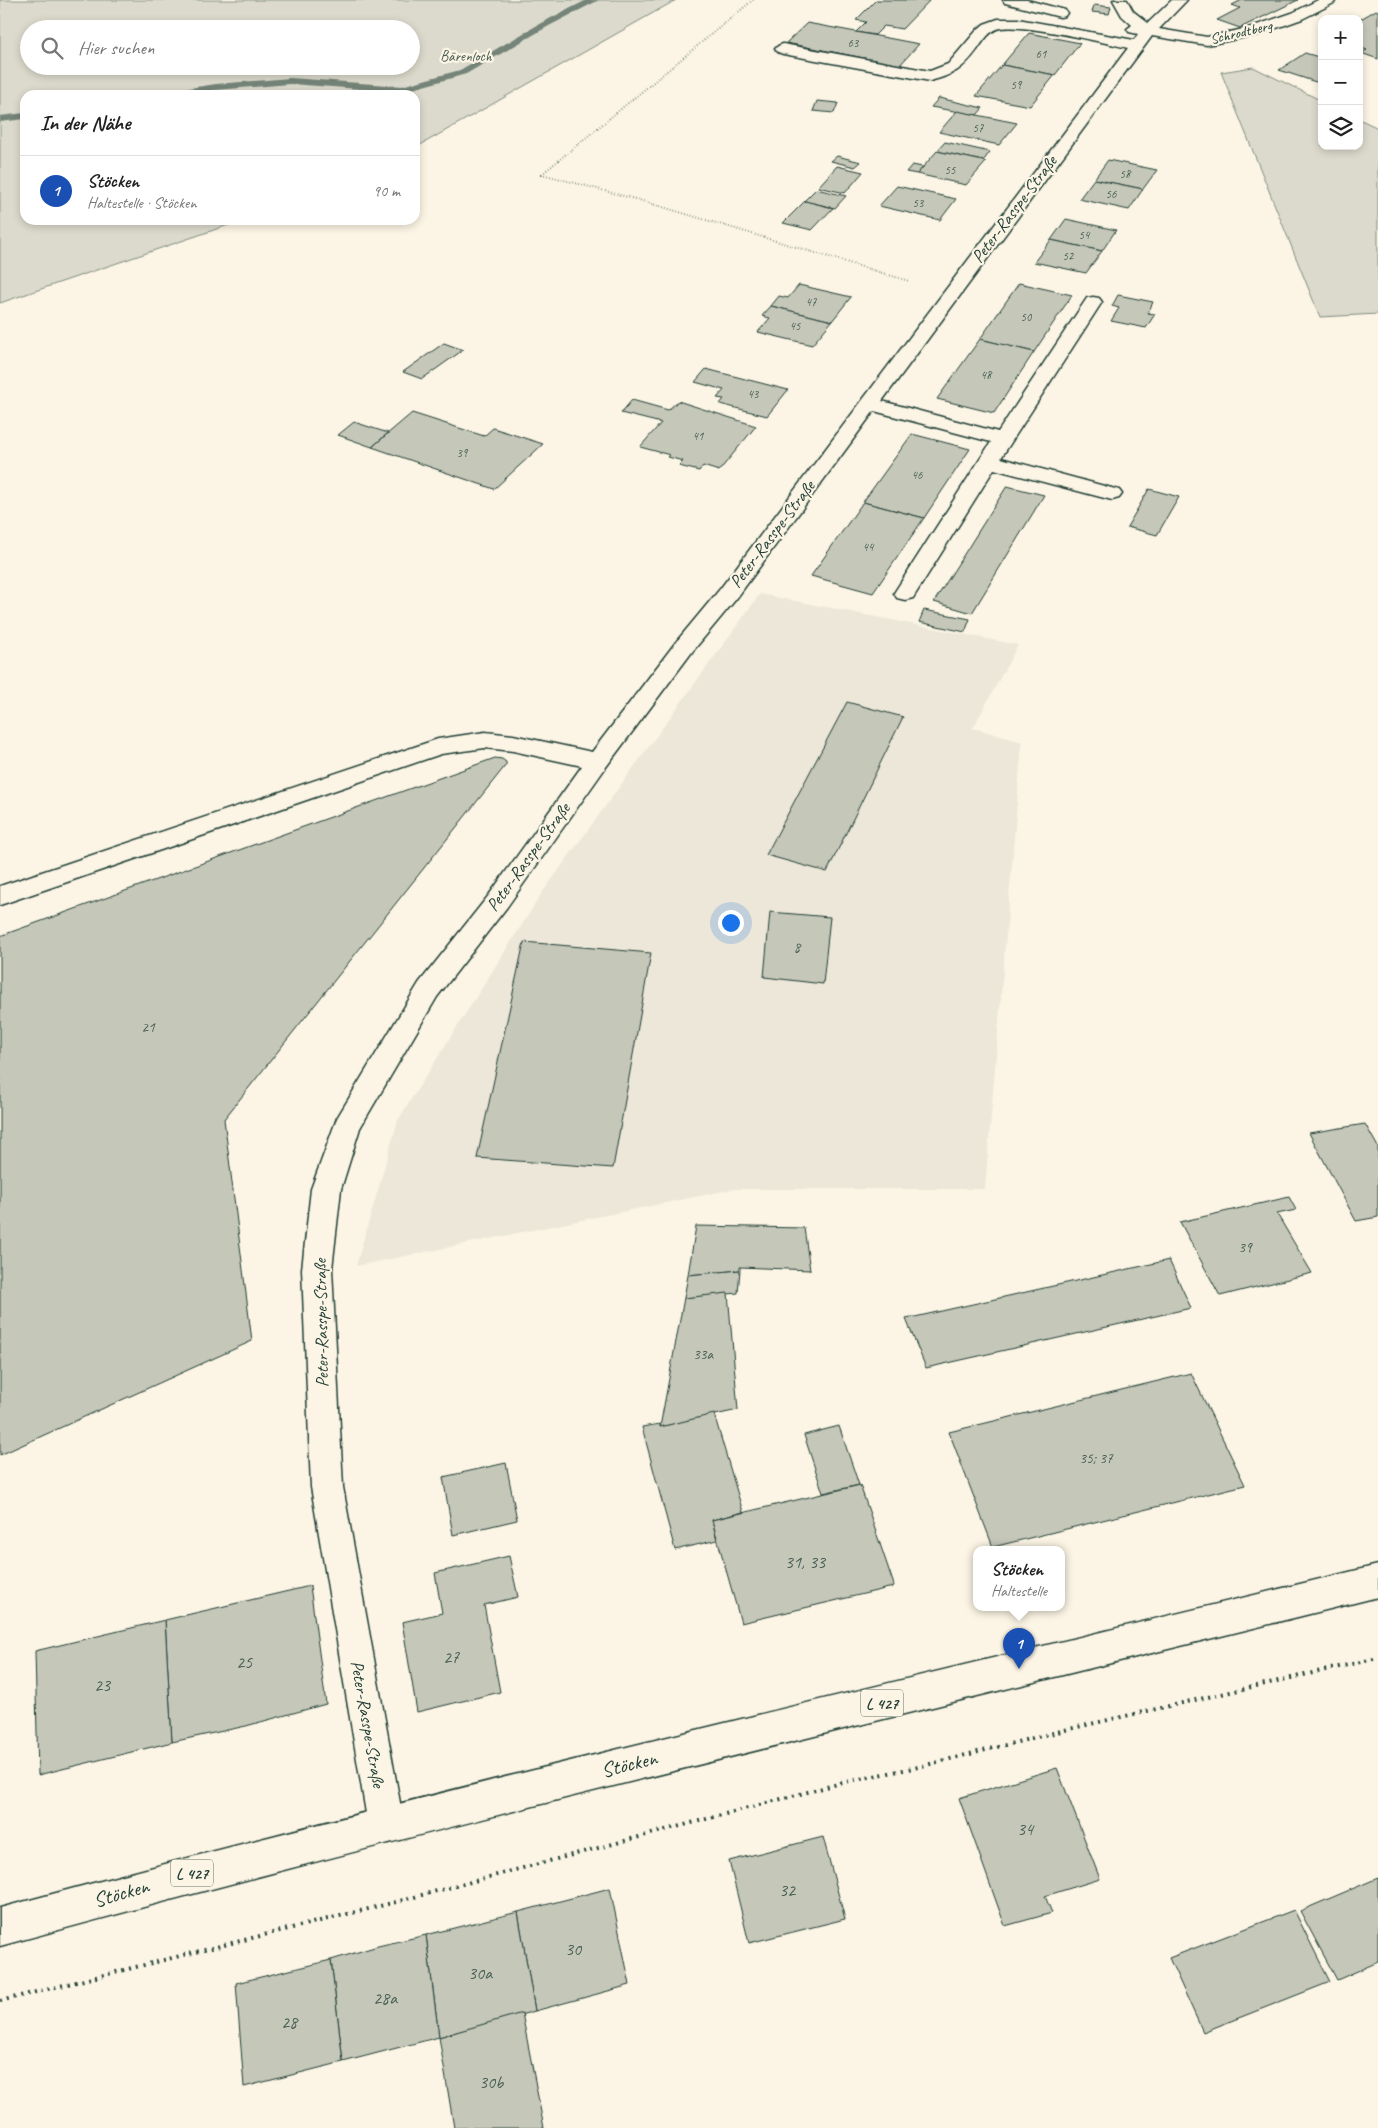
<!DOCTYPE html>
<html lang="de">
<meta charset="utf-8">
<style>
body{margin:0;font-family:Caveat,sans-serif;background:#f2f2f2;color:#222}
.controls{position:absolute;right:15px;top:15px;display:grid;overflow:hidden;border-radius:10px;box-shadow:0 2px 8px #0003}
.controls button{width:45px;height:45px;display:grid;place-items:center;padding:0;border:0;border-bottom:1px solid #e0e0e0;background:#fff;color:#222;font:25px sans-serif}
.you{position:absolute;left:730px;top:922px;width:18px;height:18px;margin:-12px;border:4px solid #fff;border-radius:50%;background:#1a73e8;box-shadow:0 0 0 8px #1a73e833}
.badge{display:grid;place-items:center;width:32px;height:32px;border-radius:50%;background:#db2777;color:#fff;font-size:16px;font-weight:700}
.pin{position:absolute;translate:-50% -41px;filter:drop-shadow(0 1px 2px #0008)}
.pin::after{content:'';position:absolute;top:26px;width:18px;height:15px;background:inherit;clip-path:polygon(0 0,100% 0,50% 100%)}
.popup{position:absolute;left:973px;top:1546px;width:92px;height:65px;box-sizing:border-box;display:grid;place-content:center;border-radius:10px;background:#fff;filter:drop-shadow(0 1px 4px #0005);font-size:16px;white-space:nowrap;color:#767676}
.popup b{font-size:19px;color:#222}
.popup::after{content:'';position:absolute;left:50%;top:100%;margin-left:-10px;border:10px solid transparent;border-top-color:#fff}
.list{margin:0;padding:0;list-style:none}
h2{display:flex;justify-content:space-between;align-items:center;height:65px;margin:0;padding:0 20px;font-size:21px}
h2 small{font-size:16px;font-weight:400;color:#767676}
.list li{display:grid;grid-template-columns:32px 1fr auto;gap:15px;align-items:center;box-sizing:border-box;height:70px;padding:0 20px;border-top:1px solid #e0e0e0}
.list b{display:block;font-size:19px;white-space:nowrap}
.list p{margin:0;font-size:16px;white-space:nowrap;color:#767676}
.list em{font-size:16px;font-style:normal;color:#767676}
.icon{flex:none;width:28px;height:28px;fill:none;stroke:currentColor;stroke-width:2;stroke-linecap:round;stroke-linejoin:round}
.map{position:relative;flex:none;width:1378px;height:2128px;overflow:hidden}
.search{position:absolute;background:#fff;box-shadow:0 2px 8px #0003;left:20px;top:20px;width:400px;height:55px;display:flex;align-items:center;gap:12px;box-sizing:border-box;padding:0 18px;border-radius:28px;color:#767676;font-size:19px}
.panel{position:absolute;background:#fff;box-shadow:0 2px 8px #0003;left:20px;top:90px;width:400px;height:135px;border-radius:15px}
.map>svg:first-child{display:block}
.built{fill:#ece7d8}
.green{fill:#dcdacc;stroke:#7e8c80;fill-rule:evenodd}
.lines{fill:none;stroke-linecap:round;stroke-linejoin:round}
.stream{fill:#758479;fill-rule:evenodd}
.building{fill:#c5c7b9;stroke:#1f3d34}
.minor-casing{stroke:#1f3d34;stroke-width:3}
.major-casing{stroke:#1f3d34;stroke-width:3}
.path-far1{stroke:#1f3d34;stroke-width:2;stroke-dasharray:0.5 2.5;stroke-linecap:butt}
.path{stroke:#1f3d34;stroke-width:4;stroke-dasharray:2 5;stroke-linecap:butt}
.minor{fill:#fcf5e5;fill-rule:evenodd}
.major{fill:#fcf5e5;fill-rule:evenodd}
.labels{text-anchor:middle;stroke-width:4.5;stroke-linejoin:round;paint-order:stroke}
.far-number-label{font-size:12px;fill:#486055}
.far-street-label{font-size:15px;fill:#1f3d34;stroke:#fcf5e5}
.far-park-label{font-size:15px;fill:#455c52;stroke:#fcf5e5}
.number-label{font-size:15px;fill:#486055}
.shield{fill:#fcf5e5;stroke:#617469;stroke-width:1}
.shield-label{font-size:16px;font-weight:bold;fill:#1f3d34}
.street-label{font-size:18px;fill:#1f3d34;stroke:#fcf5e5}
.near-number-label{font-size:18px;fill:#486055}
.near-street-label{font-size:21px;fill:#1f3d34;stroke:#fcf5e5}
</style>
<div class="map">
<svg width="1378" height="2128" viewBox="0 0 1378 2128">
<rect width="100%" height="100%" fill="#fcf5e5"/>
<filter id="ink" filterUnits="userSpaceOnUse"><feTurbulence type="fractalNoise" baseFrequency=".02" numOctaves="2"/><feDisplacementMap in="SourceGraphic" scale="10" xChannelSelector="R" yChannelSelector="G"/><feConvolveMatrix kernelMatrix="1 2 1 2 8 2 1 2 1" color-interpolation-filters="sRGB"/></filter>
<g filter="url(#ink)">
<!-- built -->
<polygon class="built" points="760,594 1018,645 973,728 1022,742 985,1189 734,1189 356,1266 398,1120 542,893"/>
<!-- green -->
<g class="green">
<path d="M0 0H676L415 148V95H25V220H243L0 303ZM29 29H411V66H29Z"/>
<polygon points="1253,67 1322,101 1322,146 1359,146 1359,119 1378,128 1378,314 1320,317 1221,72"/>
</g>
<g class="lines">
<!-- stream -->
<g class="stream">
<polygon points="587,0 599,0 547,27 466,74 402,92 290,84 216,90 183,95 159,95 164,92 216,84 290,78 402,86 460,70 541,23"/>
<polygon points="25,113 25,119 0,122 0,116"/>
</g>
</g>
<!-- building -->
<g class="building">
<polygon points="876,0 930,0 902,29 884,26 875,35 856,32 866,22 856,20"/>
<polygon points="1242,0 1298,0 1240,28 1217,20 1240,8 1232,5"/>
<polygon points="1094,5 1111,7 1109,14 1092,12"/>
<polygon points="1376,10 1378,11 1378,59 1361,53 1367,50 1359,47 1359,20"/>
<polygon points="807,23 856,32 919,44 900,65 786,43"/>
<polygon points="1029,33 1080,43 1055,75 1002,65"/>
<polygon points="1305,53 1322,58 1322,84 1279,70"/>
<polygon points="1002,65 1055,75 1030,106 976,96"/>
<polygon points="939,98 983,108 977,115 931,107"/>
<polygon points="817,101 838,103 834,113 813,111"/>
<polygon points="957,111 1017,123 999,145 939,132"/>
<polygon points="945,142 990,152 983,161 937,151"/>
<polygon points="937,151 983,161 986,162 966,185 917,174"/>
<polygon points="837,156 861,162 855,167 831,161"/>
<polygon points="1108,160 1157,170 1143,189 1094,179"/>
<polygon points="912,165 923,167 917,174 906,172"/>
<polygon points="837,166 863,172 845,193 818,187"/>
<polygon points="1094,179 1143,189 1129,210 1079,199"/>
<polygon points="897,186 956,199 940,220 879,206"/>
<polygon points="816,189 846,196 835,208 804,201"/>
<polygon points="805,201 833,208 812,230 783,223"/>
<polygon points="1066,219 1116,230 1102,251 1051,240"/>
<polygon points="1051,240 1102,251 1086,273 1034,262"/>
<polygon points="1019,283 1072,295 1034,352 980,339"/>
<polygon points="799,285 851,297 832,321 771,306 779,296 788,298"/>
<polygon points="1118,295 1153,302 1148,313 1155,314 1146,328 1111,321 1119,308 1112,306"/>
<polygon points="771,306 832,321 812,345 758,332 770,318 762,316"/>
<polygon points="980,339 1034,352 994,413 937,399"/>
<polygon points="444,343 463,350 422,379 403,372"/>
<polygon points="706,369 788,390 767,416 720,404 724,399 717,398 724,390 695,382"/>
<polygon points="632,400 668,410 678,401 756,426 719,471 703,466 699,471 679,466 683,461 668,457 670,455 640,447 661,423 621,413"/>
<polygon points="412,413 484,436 493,428 543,444 494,489 372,447"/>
<polygon points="354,422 388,433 372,447 338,435"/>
<polygon points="912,434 970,449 924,518 863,502"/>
<polygon points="1007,486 1044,495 972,613 934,602"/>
<polygon points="1149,489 1179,497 1157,535 1127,527"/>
<polygon points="863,502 924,518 873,593 811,576"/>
<polygon points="924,610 970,619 965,632 919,622"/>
<polygon points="847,702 903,717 827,872 766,855"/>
<polygon points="495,758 502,759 506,762 506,765 224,1119 252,1341 0,1455 0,936"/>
<polygon points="770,912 830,917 823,984 764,977"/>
<polygon points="524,942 651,953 613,1168 477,1158"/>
<polygon points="1365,1124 1378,1147 1378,1217 1356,1221 1309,1133"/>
<polygon points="1289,1197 1296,1210 1277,1214 1312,1273 1220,1296 1180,1222"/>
<polygon points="696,1226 804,1228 810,1270 740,1267 740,1270 688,1275"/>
<polygon points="1169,1260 1191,1308 926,1368 906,1319"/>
<polygon points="740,1270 738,1293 684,1298 688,1275"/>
<polygon points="728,1293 738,1410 660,1427 684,1298"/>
<polygon points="1191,1373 1245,1485 993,1547 949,1432"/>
<polygon points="714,1414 743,1512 712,1520 717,1540 675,1550 642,1427 660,1424 660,1427"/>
<polygon points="839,1426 859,1485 823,1493 804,1435"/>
<polygon points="506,1463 517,1520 453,1535 443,1477"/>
<polygon points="860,1485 894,1585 893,1587 741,1623 712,1520"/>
<polygon points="509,1556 518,1597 484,1605 500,1692 417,1712 402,1622 442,1613 435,1573"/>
<polygon points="310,1586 326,1704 246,1726 172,1742 165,1620"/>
<polygon points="165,1620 172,1742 38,1775 35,1651"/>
<polygon points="1057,1768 1100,1879 1045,1896 1052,1913 1005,1926 959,1798"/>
<polygon points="823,1837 845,1919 749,1943 729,1861"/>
<polygon points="1378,1878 1378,1962 1337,1980 1300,1911"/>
<polygon points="610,1888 630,1985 535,2011 518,1912"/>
<polygon points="1294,1910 1330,1982 1203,2032 1169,1958"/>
<polygon points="518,1912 535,2011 439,2037 426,1935"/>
<polygon points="426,1935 439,2037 343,2062 331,1960 378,1946"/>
<polygon points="331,1960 343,2062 244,2087 236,1983"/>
<polygon points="522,2013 544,2128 454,2128 439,2037"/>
</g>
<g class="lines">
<!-- minor casing -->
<g class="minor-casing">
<g id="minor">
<polygon points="1003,0 1027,0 1065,10 1067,13 1065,16 1060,17 1005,3"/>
<path d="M1113 0H1127L1133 11 1148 23 1172 0H1187L1159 29 1207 37 1248 28 1292 13 1318 0H1336L1334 3 1302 19 1257 35 1207 45 1152 36 882 401 998 432 1087 298 1093 297 1099 298 1102 302 1001 458 1119 490 1122 494 1119 498 1112 500 994 469 913 598 905 600 897 598 894 593 991 442 874 411 736 599 692 652 606 767 507 907 437 997 360 1128 341 1189 332 1269 343 1487 404 1825 399 1838 386 1843 373 1838 368 1825 311 1487 302 1269 311 1189 337 1118 419 983 489 895 582 766 513 751 485 748 441 754 0 905V886L438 739 485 732 513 735 592 752 676 642 720 589 1128 48C1105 43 1010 20 995 30 987 34 982 43 977 50 963 69 953 75 930 81L783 54 778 52 775 49 778 46 783 44 930 71 948 64 977 30 984 24 998 19H1018L1134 40 1138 34 1129 32 1127 29 1132 25 1122 16Z"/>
</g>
</g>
<!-- major casing -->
<g class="major-casing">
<path id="major" d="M1378 1565V1597C918 1712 457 1820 0 1946V1908C457 1784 918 1677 1378 1565Z"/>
</g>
<!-- path-far1 -->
<polyline class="path-far1" points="753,0 542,174 646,202 909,281"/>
<!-- path -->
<polyline class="path" points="0,2001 392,1903 845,1782 918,1767 1069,1729 1378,1658"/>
<!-- minor -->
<use href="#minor" class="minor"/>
<!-- major -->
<use href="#major" class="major"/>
</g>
</g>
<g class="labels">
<!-- far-number labels -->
<g class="far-number-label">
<text x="853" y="47">63</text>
<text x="1041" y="58">61</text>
<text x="1016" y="89">59</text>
<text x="978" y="132">57</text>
<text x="950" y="174">55</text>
<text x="1125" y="178">58</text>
<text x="1111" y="198">56</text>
<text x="918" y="207">53</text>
<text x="1084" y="239">54</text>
<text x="1068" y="260">52</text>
<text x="811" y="306">47</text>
<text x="1026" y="321">50</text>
<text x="795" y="330">45</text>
<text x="986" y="379">48</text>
<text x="753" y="398">43</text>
<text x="698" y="440">41</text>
<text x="462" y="457">39</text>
<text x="917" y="479">46</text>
<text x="868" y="551">44</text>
</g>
<!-- far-street labels -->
<g class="far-street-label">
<text transform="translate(1241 32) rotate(-13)" y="5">Schrodtberg</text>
</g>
<!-- far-park labels -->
<g class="far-park-label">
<text x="466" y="61">Bärenloch</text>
</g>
<!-- number labels -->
<g class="number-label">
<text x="797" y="952">8</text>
<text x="148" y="1032">21</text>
<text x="1245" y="1252">39</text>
<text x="703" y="1359">33a</text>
<text x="1096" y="1463">35; 37</text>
</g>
<!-- shield labels -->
<g class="shield">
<rect x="861" y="1689.5" width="42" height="27" rx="4"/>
<rect x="171" y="1859.5" width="42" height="27" rx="4"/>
</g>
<g class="shield-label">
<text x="882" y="1709">L 427</text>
<text x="192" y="1879">L 427</text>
</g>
<!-- street labels -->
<g class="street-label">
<text transform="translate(1014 209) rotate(-53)" y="6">Peter-Rasspe-Straße</text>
<text transform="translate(772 534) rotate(-53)" y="6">Peter-Rasspe-Straße</text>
<text transform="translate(528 857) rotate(-54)" y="6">Peter-Rasspe-Straße</text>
<text transform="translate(321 1323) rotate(-91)" y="6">Peter-Rasspe-Straße</text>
<text transform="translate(368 1724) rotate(80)" y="6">Peter-Rasspe-Straße</text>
</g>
<!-- near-number labels -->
<g class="near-number-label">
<text x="805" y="1568">31, 33</text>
<text x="451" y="1663">27</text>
<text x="244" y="1668">25</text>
<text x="102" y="1691">23</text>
<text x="1025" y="1835">34</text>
<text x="787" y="1896">32</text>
<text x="573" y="1955">30</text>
<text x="480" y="1979">30a</text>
<text x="385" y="2004">28a</text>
<text x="289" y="2028">28</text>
<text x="491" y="2088">30b</text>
</g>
<!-- near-street labels -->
<g class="near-street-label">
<text transform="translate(629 1764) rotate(-14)" y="7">Stöcken</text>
<text transform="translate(121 1893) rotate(-16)" y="7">Stöcken</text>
</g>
</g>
</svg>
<div class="controls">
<button>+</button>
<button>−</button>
<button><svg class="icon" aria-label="layers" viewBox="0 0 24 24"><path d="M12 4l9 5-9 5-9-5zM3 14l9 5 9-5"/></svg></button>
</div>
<div class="you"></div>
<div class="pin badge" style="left:1019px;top:1669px;background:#1a4fb4">1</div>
<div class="popup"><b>Stöcken</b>Haltestelle</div>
<div class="search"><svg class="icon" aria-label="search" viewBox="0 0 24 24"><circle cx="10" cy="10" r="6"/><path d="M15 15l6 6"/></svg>Hier suchen</div>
<section class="panel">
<h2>In der Nähe<small></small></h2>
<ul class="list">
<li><span class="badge" style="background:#1a4fb4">1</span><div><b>Stöcken</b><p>Haltestelle · Stöcken</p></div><em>90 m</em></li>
</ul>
</section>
</div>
